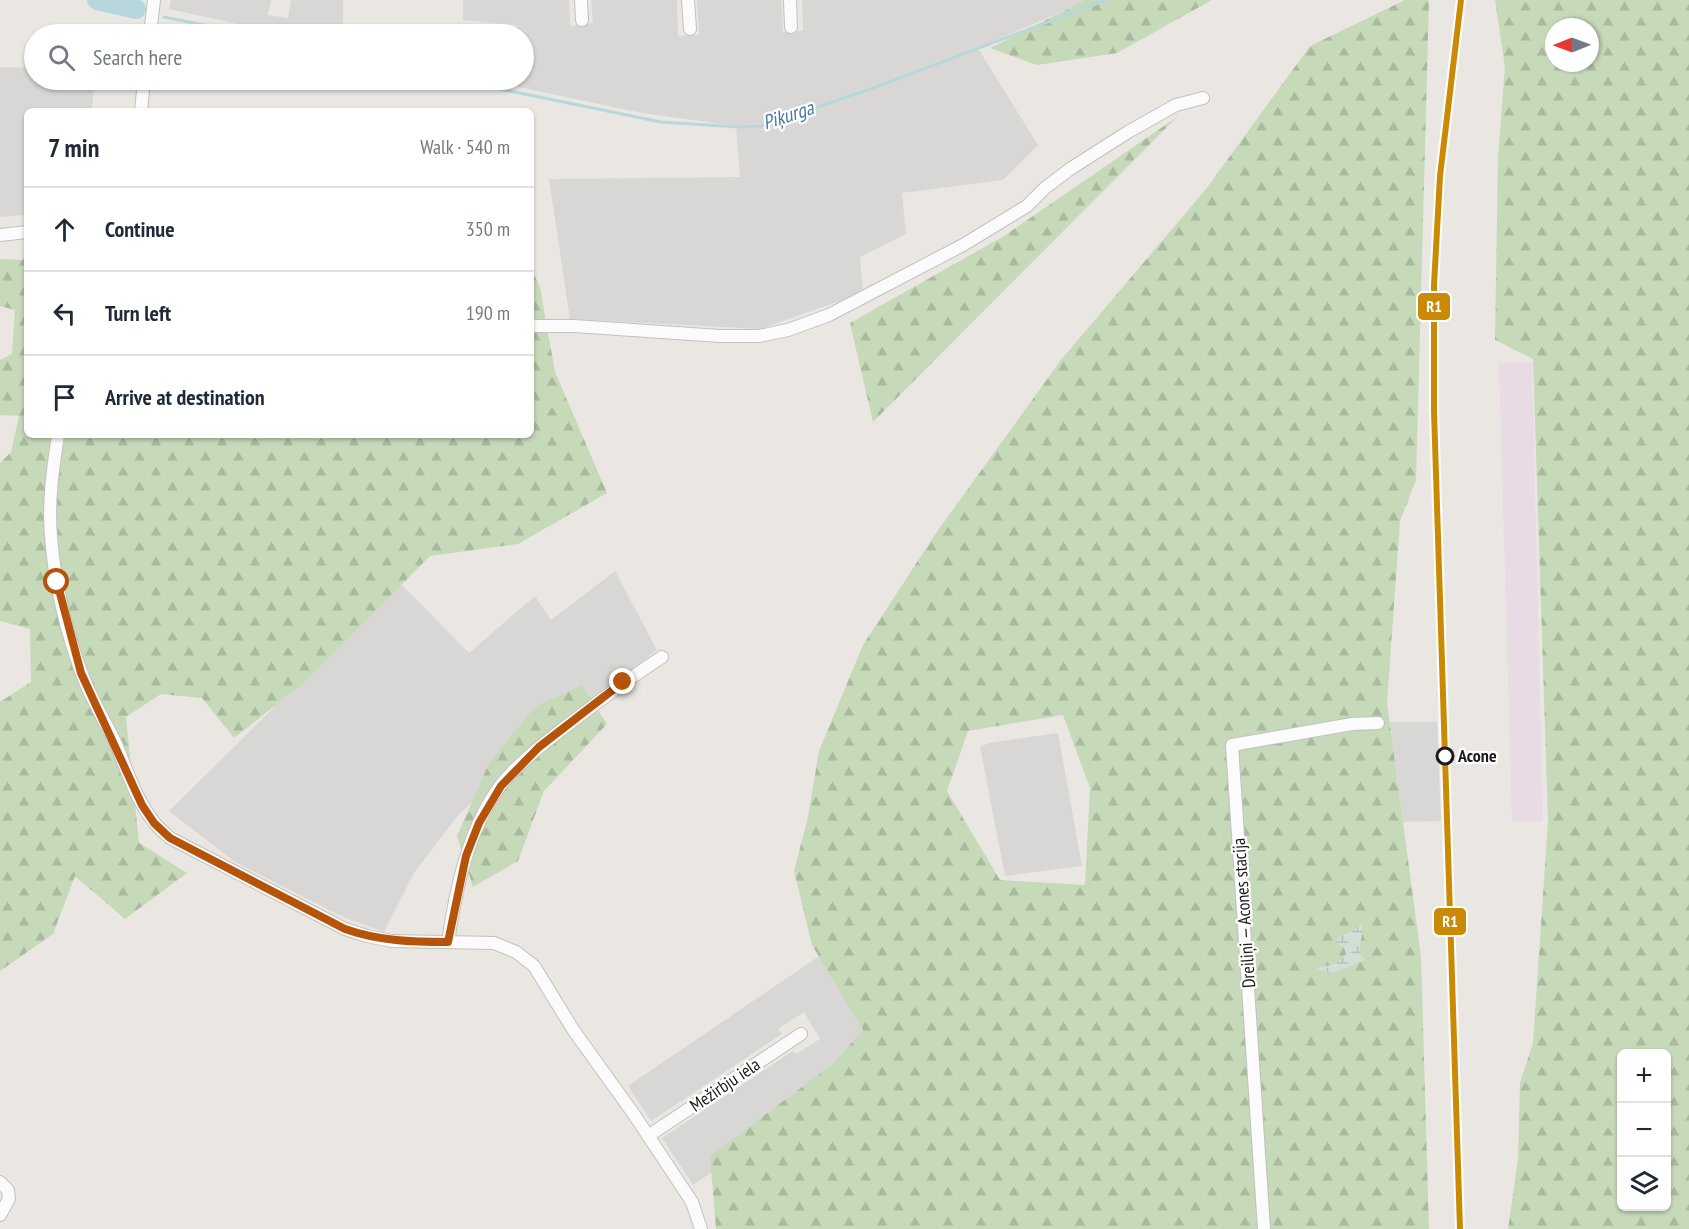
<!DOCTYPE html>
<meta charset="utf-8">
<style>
body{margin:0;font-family:"PT Sans Narrow",sans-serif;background:#f2f2f3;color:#1f2937}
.controls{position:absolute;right:18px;bottom:18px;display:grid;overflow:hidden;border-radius:9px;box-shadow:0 2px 4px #0004}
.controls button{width:54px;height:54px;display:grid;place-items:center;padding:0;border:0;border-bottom:2px solid #e0e1e3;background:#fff;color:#1f2937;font:30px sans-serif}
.compass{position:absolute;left:1545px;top:18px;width:54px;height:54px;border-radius:50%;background:#fff;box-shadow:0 2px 4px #0004;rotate:269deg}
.stop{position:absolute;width:18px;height:18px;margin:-14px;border:4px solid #b45309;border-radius:50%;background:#fff}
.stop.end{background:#b45309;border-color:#fff;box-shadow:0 2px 6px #0008}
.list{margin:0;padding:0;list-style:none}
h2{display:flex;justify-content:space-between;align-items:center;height:78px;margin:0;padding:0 24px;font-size:26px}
h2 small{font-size:20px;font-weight:400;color:#747a83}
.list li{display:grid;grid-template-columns:39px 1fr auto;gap:18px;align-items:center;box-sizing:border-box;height:84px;padding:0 24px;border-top:2px solid #e0e1e3}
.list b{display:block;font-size:22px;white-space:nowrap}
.list em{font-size:20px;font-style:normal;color:#747a83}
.icon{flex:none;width:33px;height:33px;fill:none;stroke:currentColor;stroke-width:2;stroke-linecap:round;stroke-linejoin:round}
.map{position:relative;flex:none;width:1689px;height:1229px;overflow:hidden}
.search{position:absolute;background:#fff;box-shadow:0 2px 4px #0004;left:24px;top:24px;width:510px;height:66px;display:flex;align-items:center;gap:15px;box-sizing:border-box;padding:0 21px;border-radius:33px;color:#747a83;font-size:22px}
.panel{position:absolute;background:#fff;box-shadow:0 2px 4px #0004;left:24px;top:108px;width:510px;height:330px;border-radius:9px}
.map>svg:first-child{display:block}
.residential{fill:#d9d7d5}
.industrial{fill:#e8dbe3}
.forest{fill:url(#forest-firs);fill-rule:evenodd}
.wetland{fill:url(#wetland-marsh)}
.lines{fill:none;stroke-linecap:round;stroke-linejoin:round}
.stream{stroke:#b6d8dd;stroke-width:3}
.river{stroke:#b6d8dd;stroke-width:20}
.street-casing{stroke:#c2c1bf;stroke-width:14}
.street{stroke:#fcfbfb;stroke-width:12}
.rail-1-casing{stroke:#fff;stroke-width:10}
.rail-1{stroke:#cb8a05;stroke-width:6}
.route{stroke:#b45309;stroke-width:8}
.stop-dot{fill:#fff;stroke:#1b1b1b;stroke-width:3}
.labels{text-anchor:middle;stroke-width:4.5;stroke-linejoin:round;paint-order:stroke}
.stop-label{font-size:18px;font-weight:bold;fill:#1b1b1b;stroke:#fff;text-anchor:start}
.street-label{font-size:18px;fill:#1b1b1b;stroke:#fff}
.water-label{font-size:20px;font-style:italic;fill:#457aa2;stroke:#fff}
.line-badge{stroke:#fff;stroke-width:2}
.badge-label{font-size:16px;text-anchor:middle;font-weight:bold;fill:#fff}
</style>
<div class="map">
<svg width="1689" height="1229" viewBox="0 0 1689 1229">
<defs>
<pattern id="forest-firs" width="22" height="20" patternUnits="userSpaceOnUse" patternTransform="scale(1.5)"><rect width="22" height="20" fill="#c6d9b8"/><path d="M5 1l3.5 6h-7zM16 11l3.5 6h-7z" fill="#aaba9e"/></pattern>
<pattern id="wetland-marsh" width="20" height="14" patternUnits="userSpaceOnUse" patternTransform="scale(1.5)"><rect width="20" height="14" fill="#d1e0d6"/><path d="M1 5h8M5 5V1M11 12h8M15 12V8" fill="none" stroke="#b3c0b7"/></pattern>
</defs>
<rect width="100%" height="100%" fill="#eae7e3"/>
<!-- residential -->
<g class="residential">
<polygon points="171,0 271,0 268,15 288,18 291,0 343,0 343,34 283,34 169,9"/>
<polygon points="463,0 569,0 570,26 593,23 591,0 677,0 678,36 699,35 697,0 781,0 783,32 803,31 802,0 1089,0 978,48 1038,145 1003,180 902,193 906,234 860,257 863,293 760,329 570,319 549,179 740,177 736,126 642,113 518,87 518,80 524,80 524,34 517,34 517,25 463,20"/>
<polygon points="0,67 34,68 34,80 94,80 92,111 27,111 27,215 0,217"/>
<polygon points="615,571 657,650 507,766 456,818 414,873 384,932 341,916 235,862 169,811 400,583 469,653 535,596 551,620"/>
<polygon points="1390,722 1437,722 1441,821 1403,822"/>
<polygon points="1058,733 1082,866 1005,876 980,747 989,743"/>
<polygon points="831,948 884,1042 731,1159 693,1185 662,1138 793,1051 796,1054 820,1039 804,1012 778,1029 782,1034 651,1121 628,1086"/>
</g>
<!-- industrial -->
<polygon class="industrial" points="1532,362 1543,821 1512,822 1499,363"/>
<!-- forest -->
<g class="forest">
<polygon points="1086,0 1212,0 1117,53 1037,65 990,48"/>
<path d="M1405 0H1429L1416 480 1400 521 1387 702 1421 957 1429 1229H716L710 1156 834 1063 863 1030 812 945 794 871 808 817 819 751 863 645 936 533 1061 360 1206 189 1310 46ZM1063 715 1090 788 1085 885 1000 880 947 791 968 731Z"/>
<path d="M1495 0H1689V1229H1508L1518 1159 1520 1083 1533 1043 1548 821 1533 359 1495 340 1498 156 1505 67ZM1554 27H1590V63H1554ZM1622 1054H1666V1206H1622Z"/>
<polygon points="1177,117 873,422 850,323 1004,236"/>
<polygon points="27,252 27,435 531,435 531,269 540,287 555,372 607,493 518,544 430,556 305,682 234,738 202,698 161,694 126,717 139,843 187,873 125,919 75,876 53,934 0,971 0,702 31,682 30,629 0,621 0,463 11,452 19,416 0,415 0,360 12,354 15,310 0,306 0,259 23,260"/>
<polygon points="582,685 607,724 544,791 518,861 473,887 457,836 489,763 535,707"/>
</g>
<!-- wetland -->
<path class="wetland" d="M1362 924C1363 934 1360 943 1359 953L1364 958 1365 960 1333 973 1316 969C1329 964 1337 967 1346 954L1344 948 1337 943 1338 937 1352 931Z"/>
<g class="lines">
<!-- stream -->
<g class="stream">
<polyline points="164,17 250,34"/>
<polyline points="456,80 661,122 737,127 762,126 873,88 1106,0"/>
</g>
<!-- river -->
<polyline class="river" points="97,0 136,9"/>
<!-- street casing -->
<g class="street-casing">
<g id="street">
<polyline points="581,0 582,20"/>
<polyline points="688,0 690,29"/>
<polyline points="790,0 791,27"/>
<polyline points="150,34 154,0"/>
<polyline points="141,111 144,80"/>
<polyline points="0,235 27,232"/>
<polyline points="531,326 574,326 720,336 759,336 788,330 829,315 963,245 1027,206 1045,188 1070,169 1128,132 1176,105 1203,98"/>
<path d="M58 435C53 468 48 502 51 536 54 580 66 632 82 674 91 699 105 721 116 744 127 770 136 800 154 822 158 828 165 833 170 838L345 929 367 936 392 941 494 943 516 952 534 966 574 1031 633 1113 692 1202 701 1229"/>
<path d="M448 942C456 888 468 830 500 786 518 763 546 742 569 724 599 701 630 678 662 657"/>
<polyline points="648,1136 801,1034"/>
<polyline points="0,1182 8,1190 9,1199 0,1215"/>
<polyline points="1264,1229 1232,745 1352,724 1378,723"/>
</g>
</g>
<!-- street -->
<use href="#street" class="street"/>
<!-- rail-1 casing -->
<g class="rail-1-casing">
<polyline id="rail-1" points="1460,1229 1434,411 1434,285 1440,176 1461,0"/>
</g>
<!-- rail-1 -->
<use href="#rail-1" class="rail-1"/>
</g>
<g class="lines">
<!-- route -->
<path class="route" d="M57 582 81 673 142 805 154 823 170 838 345 929C379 941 412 942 448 942L466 856 479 823 501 786 539 747 623 682"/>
</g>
<!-- markers -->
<circle class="stop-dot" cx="1445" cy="756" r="8"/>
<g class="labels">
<!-- stop labels -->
<g class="stop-label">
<text x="1458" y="762">Acone</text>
</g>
<!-- street labels -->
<g class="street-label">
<text transform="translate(1244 913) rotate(-94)" y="6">Dreiliņi — Acones stacija</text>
<text transform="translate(725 1085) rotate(-34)" y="6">Mežirbju iela</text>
</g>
<!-- water labels -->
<g class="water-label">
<text transform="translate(788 115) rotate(-18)" y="7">Piķurga</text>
</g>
</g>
<g class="line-badge">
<rect x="1417" y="292" width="34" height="29" rx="6" fill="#cb8a05"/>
<rect x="1433" y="907" width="34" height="29" rx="6" fill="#cb8a05"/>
</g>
<g class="badge-label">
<text x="1434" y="312">R1</text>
<text x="1450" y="927">R1</text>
</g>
</svg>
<div class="controls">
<button>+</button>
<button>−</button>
<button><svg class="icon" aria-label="layers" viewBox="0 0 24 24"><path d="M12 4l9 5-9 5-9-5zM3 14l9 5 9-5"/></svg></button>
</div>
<svg class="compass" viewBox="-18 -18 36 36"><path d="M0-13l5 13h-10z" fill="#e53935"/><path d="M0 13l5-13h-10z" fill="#747a83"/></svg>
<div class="stop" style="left:57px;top:582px"></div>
<div class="stop end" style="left:623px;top:682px"></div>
<div class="search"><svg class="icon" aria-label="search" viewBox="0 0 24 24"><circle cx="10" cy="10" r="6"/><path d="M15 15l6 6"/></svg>Search here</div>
<section class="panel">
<h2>7 min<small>Walk · 540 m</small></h2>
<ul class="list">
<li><svg class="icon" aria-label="ahead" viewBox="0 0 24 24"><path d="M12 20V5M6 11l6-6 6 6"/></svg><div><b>Continue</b></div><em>350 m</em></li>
<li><svg class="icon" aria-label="left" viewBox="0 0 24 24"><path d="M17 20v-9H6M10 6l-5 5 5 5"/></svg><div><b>Turn left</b></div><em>190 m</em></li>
<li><svg class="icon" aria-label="arrive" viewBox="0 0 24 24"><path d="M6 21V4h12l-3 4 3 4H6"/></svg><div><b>Arrive at destination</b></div></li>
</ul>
</section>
</div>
